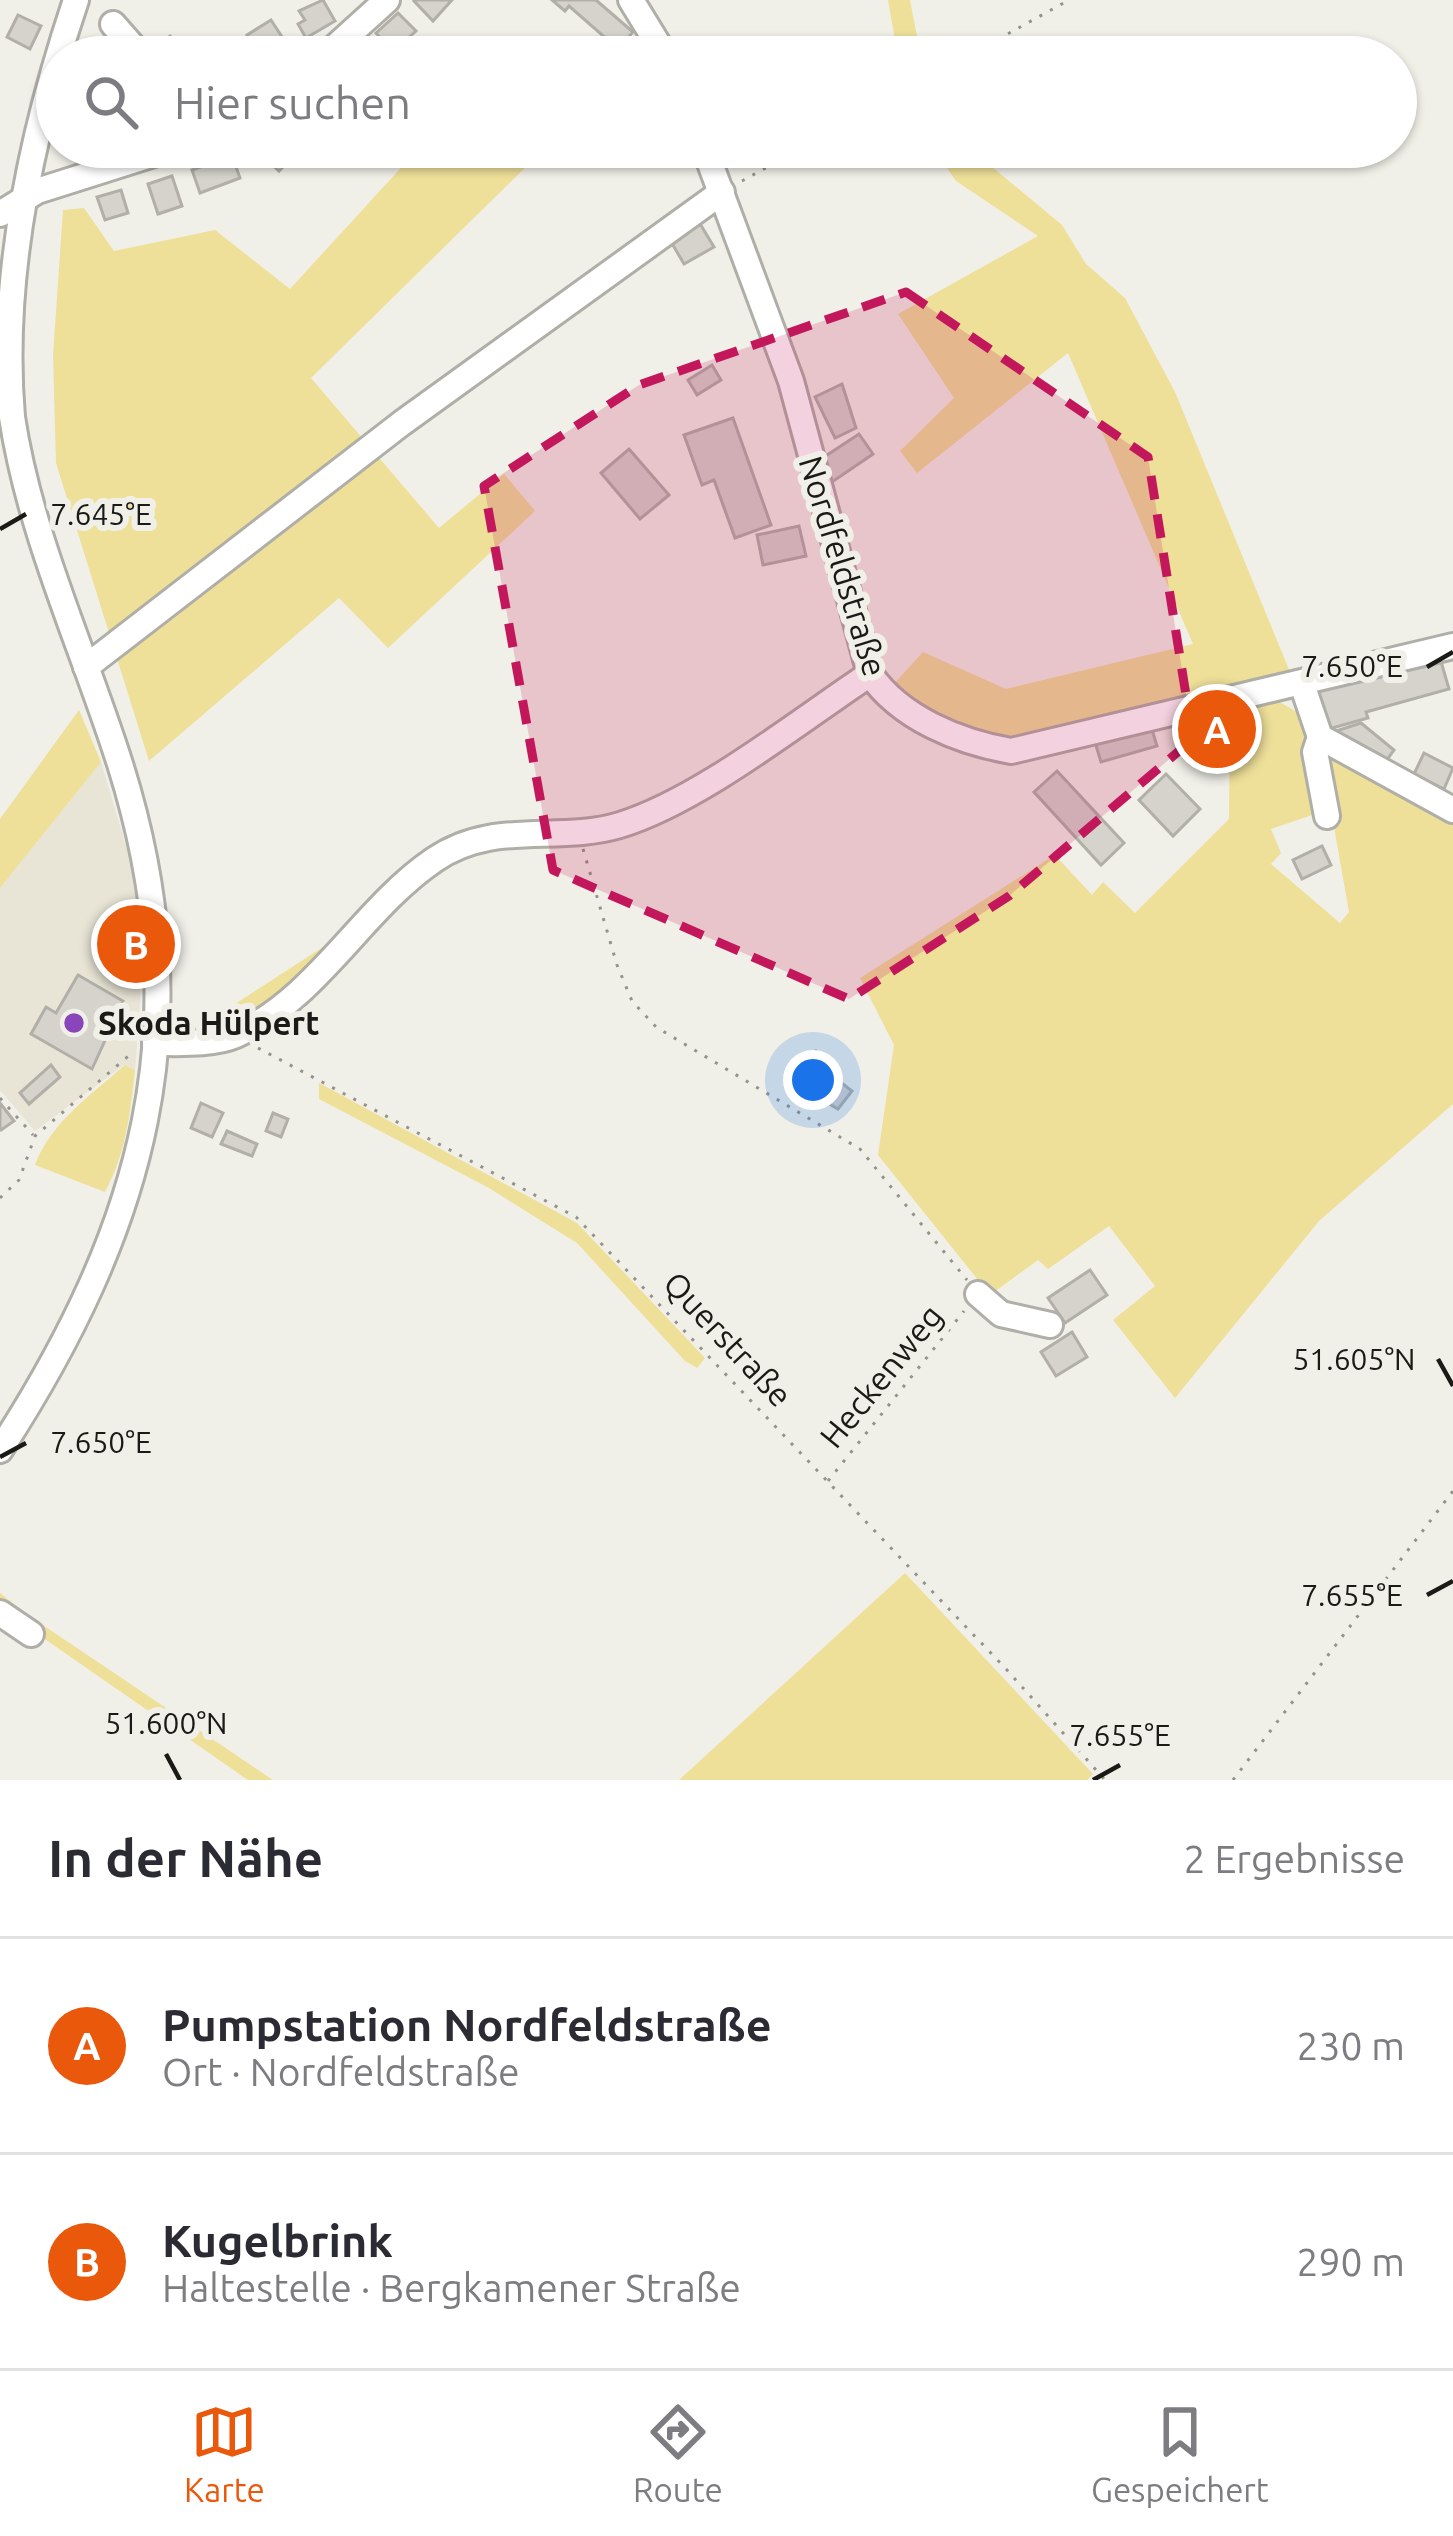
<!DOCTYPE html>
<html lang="de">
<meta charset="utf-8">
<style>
body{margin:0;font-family:Ubuntu,sans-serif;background:#f7f7f7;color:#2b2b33}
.you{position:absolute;left:813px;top:1080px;width:42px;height:42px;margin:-30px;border:9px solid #fff;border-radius:50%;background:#1a73e8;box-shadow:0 0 0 18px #1a73e833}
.badge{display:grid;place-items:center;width:78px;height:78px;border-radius:50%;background:#ea580c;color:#fff;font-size:39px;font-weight:700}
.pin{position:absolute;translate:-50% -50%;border:6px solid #fff;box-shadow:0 3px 12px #0006}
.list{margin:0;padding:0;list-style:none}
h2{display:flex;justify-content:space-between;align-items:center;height:156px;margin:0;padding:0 48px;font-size:51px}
h2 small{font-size:39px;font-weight:400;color:#7c7c81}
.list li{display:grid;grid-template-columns:78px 1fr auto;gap:36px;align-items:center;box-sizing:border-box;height:216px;padding:0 48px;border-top:3px solid #e1e1e2}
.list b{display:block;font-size:45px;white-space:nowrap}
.list p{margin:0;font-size:39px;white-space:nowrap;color:#7c7c81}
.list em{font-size:39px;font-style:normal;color:#7c7c81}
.icon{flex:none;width:66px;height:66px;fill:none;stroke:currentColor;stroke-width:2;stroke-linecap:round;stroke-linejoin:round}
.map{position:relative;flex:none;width:1453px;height:1780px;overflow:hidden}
.search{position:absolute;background:#fff;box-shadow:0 3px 9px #0004;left:36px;right:36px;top:36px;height:132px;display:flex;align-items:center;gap:30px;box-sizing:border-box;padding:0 42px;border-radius:66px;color:#7c7c81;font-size:45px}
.sheet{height:588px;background:#fff}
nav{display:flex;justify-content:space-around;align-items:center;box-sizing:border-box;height:168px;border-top:3px solid #e1e1e2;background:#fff;font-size:33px;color:#7c7c81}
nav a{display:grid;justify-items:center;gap:6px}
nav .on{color:#ea580c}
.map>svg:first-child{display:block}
.built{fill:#e8e5d6}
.green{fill:#eedf99}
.building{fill:#d5d3cc;stroke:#b1afa8;stroke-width:3}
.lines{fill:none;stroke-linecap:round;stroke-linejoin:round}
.minor-casing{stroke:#afaea7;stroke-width:30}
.path{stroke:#93938d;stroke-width:3;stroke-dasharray:3 9;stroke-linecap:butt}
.minor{stroke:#fff;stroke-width:24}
.marked{fill:#c2185b;fill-opacity:0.2;stroke:#c2185b;stroke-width:9;stroke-dasharray:24 15;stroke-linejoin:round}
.ticks{fill:none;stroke:#1a1a17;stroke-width:4.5}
.poi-dot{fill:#8846ba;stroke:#f1f0e8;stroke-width:4.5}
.labels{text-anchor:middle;stroke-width:12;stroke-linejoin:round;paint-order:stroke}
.street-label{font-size:33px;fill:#1a1a17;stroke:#f1f0e8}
.poi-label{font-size:33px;font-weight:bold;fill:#1a1a17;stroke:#f1f0e8;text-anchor:start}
.ticks-label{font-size:30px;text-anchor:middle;fill:#1a1a17;stroke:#f1f0e8;stroke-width:12;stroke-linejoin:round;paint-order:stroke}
</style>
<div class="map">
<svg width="1453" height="1780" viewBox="0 0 1453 1780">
<rect width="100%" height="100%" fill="#f1f0e8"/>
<!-- built -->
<polygon class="built" points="101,762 132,866 143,962 135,1070 124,1065 35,1131 0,1090 0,888"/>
<!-- green -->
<g class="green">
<polygon points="888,0 910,0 921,57 898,57"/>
<polygon points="420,147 536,147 541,152 311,378 439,528 504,474 535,511 388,648 339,598 149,761 56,463 53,355 63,210 84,208 114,251 215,230 290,289"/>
<path d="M933 147H968L1062 225 1086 264 1125 298 1175 392 1290 672 1011 739C964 732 930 713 892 686L923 652 1006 689 1193 644 1068 353 917 473 900 451 954 398 898 314 1038 236 956 181Z"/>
<polygon points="1278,701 1302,715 1321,812 1271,829 1281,853 1271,864 1340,923 1349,912 1331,810 1332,752 1453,817 1453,1104 1319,1221 1175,1398 1113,1320 1155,1286 1109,1226 1048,1269 1038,1260 990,1295 878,1155 894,1045 860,978 1055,855 1092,895 1103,882 1135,913 1229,819 1230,705"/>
<polygon points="79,710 101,762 0,888 0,819"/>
<path d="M326 945 330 952C298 981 259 1029 213 1030L235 1004Z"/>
<path d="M125 1065 135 1070C130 1114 126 1153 105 1192L35 1165C51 1122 91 1095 125 1065Z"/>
<polygon points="319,1083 577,1223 705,1358 697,1368 685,1361 577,1243 489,1188 319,1099"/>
<polygon points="905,1573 1093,1774 1087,1780 679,1780"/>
<polygon points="0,1593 25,1613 273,1780 248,1780 0,1608"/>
</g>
<!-- building -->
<g class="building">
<polygon points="323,0 335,21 306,38 298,24 305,20 299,11"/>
<polygon points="452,0 433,21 414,1 415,0"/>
<polygon points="552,0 596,0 633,32 618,49 569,6 565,11"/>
<polygon points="398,13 416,31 393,52 376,33"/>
<polygon points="18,15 41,26 30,49 7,37"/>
<polygon points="271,20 290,49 277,57 261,57 247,35"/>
<polygon points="170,36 184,54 203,40 215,57 151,57 148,53"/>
<polygon points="116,42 130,57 97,57"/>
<polygon points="366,42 380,57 351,57"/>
<polygon points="83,147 118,147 119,153 87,161"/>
<polygon points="260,147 301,147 279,171 257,150"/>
<polygon points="232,155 240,178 200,193 192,170"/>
<polygon points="172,176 182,206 158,214 148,184"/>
<polygon points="121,190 128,213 105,220 97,197"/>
<polygon points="699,222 714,247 684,264 670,240"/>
<polygon points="712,365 721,380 697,395 688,380"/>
<polygon points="842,384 856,428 835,438 815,397"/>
<polygon points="733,418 771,525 735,538 714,480 702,485 684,435"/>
<polygon points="859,434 873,454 832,482 818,461"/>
<polygon points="629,449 669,495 640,519 601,473"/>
<polygon points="799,526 806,556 763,565 757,535"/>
<polygon points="1440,658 1449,689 1366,712 1368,718 1329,729 1318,691"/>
<polygon points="1150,723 1157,746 1101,762 1094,739"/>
<polygon points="1361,723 1394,750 1381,768 1333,732"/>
<polygon points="1424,753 1453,768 1444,789 1414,774"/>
<polygon points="1057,771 1124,843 1101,865 1034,792"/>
<polygon points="1166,774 1200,809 1173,836 1139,800"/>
<polygon points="1322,846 1331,865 1302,879 1293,860"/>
<polygon points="78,975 123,1001 92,1069 31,1034 46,1007 56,1013"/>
<polygon points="816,1051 835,1066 830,1074 852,1091 838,1109 793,1083"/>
<polygon points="51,1065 60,1077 29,1104 20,1093"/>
<polygon points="0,1103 14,1121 1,1130 0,1129"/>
<polygon points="201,1103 223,1113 212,1137 191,1128"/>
<polygon points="273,1113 288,1119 281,1137 266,1131"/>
<polygon points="227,1131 257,1144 252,1156 221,1144"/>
<polygon points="1090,1270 1107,1295 1065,1323 1048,1298"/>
<polygon points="1072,1332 1087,1357 1056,1376 1041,1352"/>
</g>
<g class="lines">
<!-- minor casing -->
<g class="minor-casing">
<g id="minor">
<polyline points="631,0 666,57"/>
<polyline points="113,24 142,57"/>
<polyline points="324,57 387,0"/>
<path d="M704 147 791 381 870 674C900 718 959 742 1011 751L1453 646"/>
<polyline points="0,214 37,191 176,147"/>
<polyline points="86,667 402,423 722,192"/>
<polyline points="1302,684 1320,737 1453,810"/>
<polyline points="1320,737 1315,752 1327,816"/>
<path d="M155 1043C180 1043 213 1045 236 1035 318 998 362 909 434 860 493 819 557 844 620 825 699 801 799 721 870 674"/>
<polyline points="978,1294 1001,1314 1050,1325"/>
<path d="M0 1450C144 1228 202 1024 120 764 84 650 30 536 12 417 0 277 32 131 76 0"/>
<polyline points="0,1613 31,1634"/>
</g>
</g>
<!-- path -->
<g class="path">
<polyline points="966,57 1069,0"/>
<polyline points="742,181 803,147"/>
<polyline points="583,849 617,965 632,1001 656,1027 860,1149 967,1280"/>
<polyline points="258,1048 576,1217 1007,1670 1105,1780"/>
<polyline points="0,1098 33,1135"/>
<polyline points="0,1198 19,1180 35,1136 132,1053"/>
<polyline points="828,1481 964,1311"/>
<polyline points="1233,1780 1453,1491"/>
</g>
<!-- minor -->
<use href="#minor" class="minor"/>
</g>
<!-- marked area -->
<path class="marked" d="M906 292 1148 457 1193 739 1009 896 849 999 553 870 484 486 639 385Z"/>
<!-- ticks -->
<path class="ticks" d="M0 529 26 514M1427 667 1453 652M1438 1359 1453 1386M0 1457 26 1443M1427 1595 1453 1581M166 1754 180 1780M1093 1780 1120 1765"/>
<!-- markers -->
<circle class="poi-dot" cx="74" cy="1023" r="12"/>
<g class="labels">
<!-- street labels -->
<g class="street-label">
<text transform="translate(843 566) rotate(73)" y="12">Nordfeldstraße</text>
<text transform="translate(728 1339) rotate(47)" y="12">Querstraße</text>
<text transform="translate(881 1376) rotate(-51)" y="12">Heckenweg</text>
</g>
<!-- poi labels -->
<g class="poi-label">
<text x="98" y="1035">Skoda Hülpert</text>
</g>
</g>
<g class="ticks-label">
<text x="101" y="525">7.645°E</text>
<text x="1352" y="677">7.650°E</text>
<text x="1354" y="1370">51.605°N</text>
<text x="101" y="1453">7.650°E</text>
<text x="1352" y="1606">7.655°E</text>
<text x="166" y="1734">51.600°N</text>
<text x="1120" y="1746">7.655°E</text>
</g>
</svg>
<div class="you"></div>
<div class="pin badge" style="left:1217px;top:729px">A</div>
<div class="pin badge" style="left:136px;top:944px">B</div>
<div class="search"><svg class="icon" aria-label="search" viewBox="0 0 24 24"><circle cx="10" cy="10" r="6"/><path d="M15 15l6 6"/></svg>Hier suchen</div>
</div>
<section class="sheet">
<h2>In der Nähe<small>2 Ergebnisse</small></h2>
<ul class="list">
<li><span class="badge">A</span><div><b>Pumpstation Nordfeldstraße</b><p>Ort · Nordfeldstraße</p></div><em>230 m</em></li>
<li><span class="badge">B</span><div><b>Kugelbrink</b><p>Haltestelle · Bergkamener Straße</p></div><em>290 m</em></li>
</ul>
</section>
<nav>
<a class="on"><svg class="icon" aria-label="map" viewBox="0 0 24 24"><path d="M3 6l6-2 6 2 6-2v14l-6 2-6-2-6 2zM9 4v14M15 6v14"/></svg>Karte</a>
<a><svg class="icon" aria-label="directions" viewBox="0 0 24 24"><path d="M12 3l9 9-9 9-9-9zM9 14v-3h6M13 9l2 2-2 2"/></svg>Route</a>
<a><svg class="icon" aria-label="saved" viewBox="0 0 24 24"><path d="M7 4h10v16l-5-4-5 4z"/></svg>Gespeichert</a>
</nav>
